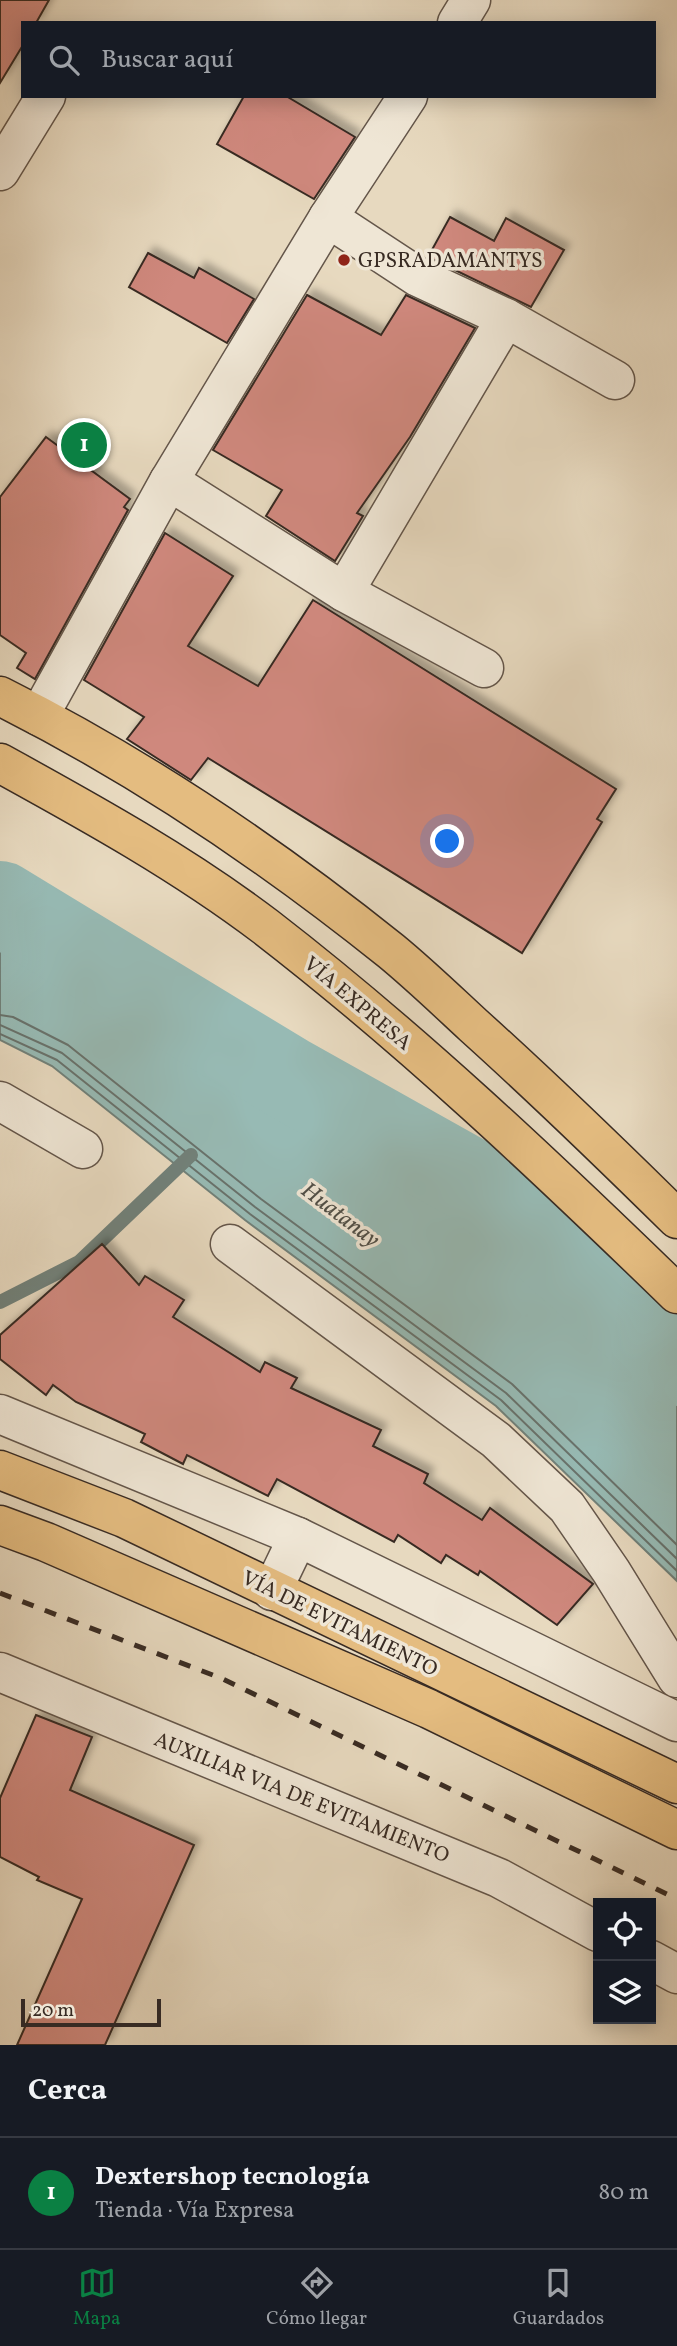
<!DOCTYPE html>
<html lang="es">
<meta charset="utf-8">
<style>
body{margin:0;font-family:Vollkorn,serif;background:#20242c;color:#f1f3f6}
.controls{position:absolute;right:21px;bottom:21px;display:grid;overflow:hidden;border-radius:0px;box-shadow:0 4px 18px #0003}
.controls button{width:63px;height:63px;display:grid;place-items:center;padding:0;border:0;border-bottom:2px solid #363941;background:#171b24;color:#f1f3f6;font:35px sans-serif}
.scale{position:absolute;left:21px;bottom:18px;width:140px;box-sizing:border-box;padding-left:7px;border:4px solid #382b23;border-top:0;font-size:19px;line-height:24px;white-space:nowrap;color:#382b23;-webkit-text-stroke:5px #efe6d5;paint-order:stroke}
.you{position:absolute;left:448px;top:842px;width:24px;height:24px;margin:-18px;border:5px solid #fff;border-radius:50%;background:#1a73e8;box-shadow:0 0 0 10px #1a73e833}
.badge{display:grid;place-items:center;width:46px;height:46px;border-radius:50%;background:#0b8043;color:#fff;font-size:23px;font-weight:700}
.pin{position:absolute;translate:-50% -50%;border:4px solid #fff;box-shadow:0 2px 7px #0006}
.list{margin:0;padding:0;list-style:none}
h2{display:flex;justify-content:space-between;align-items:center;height:91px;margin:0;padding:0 28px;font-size:30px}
h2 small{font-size:23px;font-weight:400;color:#9ea1a6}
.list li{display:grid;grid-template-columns:46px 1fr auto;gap:21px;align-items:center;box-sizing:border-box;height:112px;padding:0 28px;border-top:2px solid #363941}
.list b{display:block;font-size:26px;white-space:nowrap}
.list p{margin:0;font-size:23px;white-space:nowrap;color:#9ea1a6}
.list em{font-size:23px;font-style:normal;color:#9ea1a6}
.icon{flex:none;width:38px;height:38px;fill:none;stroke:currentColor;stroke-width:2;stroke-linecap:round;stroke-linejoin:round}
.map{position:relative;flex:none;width:677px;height:2045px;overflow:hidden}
.search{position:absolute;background:#171b24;box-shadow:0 4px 18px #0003;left:21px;right:21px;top:21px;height:77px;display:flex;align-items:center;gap:18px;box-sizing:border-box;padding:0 24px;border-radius:0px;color:#9ea1a6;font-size:26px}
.sheet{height:203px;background:#171b24}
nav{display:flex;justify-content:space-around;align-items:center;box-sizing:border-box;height:98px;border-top:2px solid #363941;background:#171b24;font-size:19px;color:#9ea1a6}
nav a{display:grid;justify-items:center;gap:4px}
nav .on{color:#0b8043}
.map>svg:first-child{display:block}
.water{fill:#97bab4;stroke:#71817a;stroke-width:2}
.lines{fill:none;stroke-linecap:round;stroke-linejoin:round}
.shore{stroke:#68726c;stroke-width:2}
.stream{stroke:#71817a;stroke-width:14}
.river{stroke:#97bab4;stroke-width:84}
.building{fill:#cf887d;stroke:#382b23;stroke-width:2;filter:url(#shadow)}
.minor-casing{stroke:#64564a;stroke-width:41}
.primary-casing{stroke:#382b23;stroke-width:41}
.trunk-casing{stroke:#382b23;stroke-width:41}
.minor{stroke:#efe6d5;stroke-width:38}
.primary{stroke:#e4bc80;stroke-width:38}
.trunk{stroke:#e4bc80;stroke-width:38}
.rail{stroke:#382b23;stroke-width:5;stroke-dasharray:12 12;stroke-linecap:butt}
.poi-dot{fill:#8f2418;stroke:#efe6d5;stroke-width:2.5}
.labels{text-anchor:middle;stroke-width:7;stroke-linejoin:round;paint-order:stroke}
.poi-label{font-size:21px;fill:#382b23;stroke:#efe6d5;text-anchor:start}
.street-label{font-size:21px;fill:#382b23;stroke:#efe6d5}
.water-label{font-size:23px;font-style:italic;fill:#504f47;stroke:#efe6d5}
</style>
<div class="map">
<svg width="677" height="2045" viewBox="0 0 677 2045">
<defs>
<filter id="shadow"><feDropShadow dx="6" dy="-6" stdDeviation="3.5" flood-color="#0004"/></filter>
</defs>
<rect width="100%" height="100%" fill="#e7d9bf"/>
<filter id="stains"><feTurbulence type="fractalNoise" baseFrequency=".00286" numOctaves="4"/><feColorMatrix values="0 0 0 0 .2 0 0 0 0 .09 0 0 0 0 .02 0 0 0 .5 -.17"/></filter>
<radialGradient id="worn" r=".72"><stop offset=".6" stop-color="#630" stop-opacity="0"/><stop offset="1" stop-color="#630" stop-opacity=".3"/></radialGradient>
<!-- water -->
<polygon class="water" points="0,903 288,1078 479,1185 677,1364 677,1581 496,1406 245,1220 52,1066 0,1040"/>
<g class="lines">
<!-- shore -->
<g class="shore">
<polyline points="0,911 284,1084 475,1191 669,1367 677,1369"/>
<polyline points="0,922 280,1091 470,1198 663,1373 677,1378"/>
<polyline points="0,934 274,1100 464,1207 658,1382 677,1388"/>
<polyline points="0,1015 13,1017 68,1045 261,1199 512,1384 677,1545"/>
<polyline points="0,1025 62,1053 255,1207 506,1393 677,1559"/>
<polyline points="0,1034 57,1060 250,1214 501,1400 677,1571"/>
</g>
<!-- stream -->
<polyline class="stream" points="0,1302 79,1262 191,1155"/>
<!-- river -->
<polyline class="river" points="0,903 288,1078 479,1185 677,1364"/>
</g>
<!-- building -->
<g class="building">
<polygon points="0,0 49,0 36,23 23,23 23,45 0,83"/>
<polygon points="244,96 286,96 355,137 314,199 217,144"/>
<polygon points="450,217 494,241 506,218 564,250 531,307 428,257"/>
<polygon points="148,253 194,278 199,268 254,299 227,343 129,287"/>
<polygon points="307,295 381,335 406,295 475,328 410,437 357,513 363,516 335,561 266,516 282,490 213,450"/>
<polygon points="46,437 130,499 124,507 128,510 35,679 17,668 26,653 0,635 0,497"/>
<polygon points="165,533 233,576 188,646 258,686 313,600 616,789 597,819 602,822 522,953 208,758 191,780 127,739 144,717 84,680"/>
<polygon points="102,1244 139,1285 145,1276 184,1300 173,1317 260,1372 265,1362 297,1378 291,1388 381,1430 373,1446 428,1474 424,1483 482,1520 490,1508 593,1584 557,1625 480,1571 478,1575 446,1555 441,1563 398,1535 394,1542 277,1479 268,1496 187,1455 183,1464 141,1442 145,1434 76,1402 53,1385 46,1395 0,1359 0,1335"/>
<polygon points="36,1715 92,1737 70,1790 194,1845 105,2045 17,2045 82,1899 37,1880 39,1877 0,1857 0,1798"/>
</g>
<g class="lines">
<!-- minor casing -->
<g class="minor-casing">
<g id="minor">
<polyline points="457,23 471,0"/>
<polyline points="408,96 328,218 169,481 344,592 484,668"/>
<polyline points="0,171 46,96"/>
<polyline points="328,218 418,277 506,318 615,380"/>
<polyline points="344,592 506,318"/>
<polyline points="39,716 169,481"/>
<polyline points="0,1101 83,1149"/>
<polyline points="230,1244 496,1440 567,1507 611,1571 677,1678"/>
<polyline points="0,1414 298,1537 677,1722"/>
<polyline points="272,1591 298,1537"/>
<polyline points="0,1672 499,1878 598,1932"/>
<polyline points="651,1960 677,1974"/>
</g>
</g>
<!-- primary casing -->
<g class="primary-casing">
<g id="primary">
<path d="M0 696C138 765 270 854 391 951 419 974 446 1000 473 1025 543 1088 610 1153 677 1219"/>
<path d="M0 763C91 813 183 864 266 927 411 1039 545 1166 677 1294"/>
</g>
</g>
<!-- trunk casing -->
<g class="trunk-casing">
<g id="trunk">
<polyline points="0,1470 124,1518 677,1784"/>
<polyline points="0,1525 46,1542 429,1709 677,1830"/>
</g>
</g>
<!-- minor -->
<use href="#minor" class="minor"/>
<!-- primary -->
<use href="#primary" class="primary"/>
<!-- trunk -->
<use href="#trunk" class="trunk"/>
<!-- rail -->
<polyline class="rail" points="0,1593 223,1679 677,1899"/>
</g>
<!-- markers -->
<circle class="poi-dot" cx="344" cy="260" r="7"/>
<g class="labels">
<!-- poi labels -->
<g class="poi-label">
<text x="358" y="267">GPSRADAMANTYS</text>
</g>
<!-- street labels -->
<g class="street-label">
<text transform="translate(358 1003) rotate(40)" y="7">VÍA EXPRESA</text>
<text transform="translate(340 1623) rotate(26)" y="7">VÍA DE EVITAMIENTO</text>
<text transform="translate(302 1797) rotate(22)" y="7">AUXILIAR VIA DE EVITAMIENTO</text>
</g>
<!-- water labels -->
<g class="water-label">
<text transform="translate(341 1214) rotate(37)" y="8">Huatanay</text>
</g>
</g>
<rect width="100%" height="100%" filter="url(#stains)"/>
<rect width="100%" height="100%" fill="url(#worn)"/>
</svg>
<div class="controls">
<button><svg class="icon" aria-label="locate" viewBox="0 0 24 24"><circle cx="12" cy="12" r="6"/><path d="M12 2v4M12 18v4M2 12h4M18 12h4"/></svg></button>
<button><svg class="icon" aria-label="layers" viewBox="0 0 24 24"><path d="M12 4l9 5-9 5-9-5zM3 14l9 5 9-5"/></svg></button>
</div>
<div class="scale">20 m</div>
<div class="you"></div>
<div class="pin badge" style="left:84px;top:445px">1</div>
<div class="search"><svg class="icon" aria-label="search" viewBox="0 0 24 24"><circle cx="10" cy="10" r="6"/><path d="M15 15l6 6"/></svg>Buscar aquí</div>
</div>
<section class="sheet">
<h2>Cerca<small></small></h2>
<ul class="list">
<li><span class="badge">1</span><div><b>Dextershop tecnología</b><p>Tienda · Vía Expresa</p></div><em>80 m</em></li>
</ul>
</section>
<nav>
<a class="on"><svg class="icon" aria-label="map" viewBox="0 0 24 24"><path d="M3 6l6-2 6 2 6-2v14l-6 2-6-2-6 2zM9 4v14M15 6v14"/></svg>Mapa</a>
<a><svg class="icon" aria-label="directions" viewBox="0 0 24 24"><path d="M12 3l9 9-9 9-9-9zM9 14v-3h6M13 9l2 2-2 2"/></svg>Cómo llegar</a>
<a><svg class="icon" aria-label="saved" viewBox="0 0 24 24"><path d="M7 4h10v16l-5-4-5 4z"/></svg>Guardados</a>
</nav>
